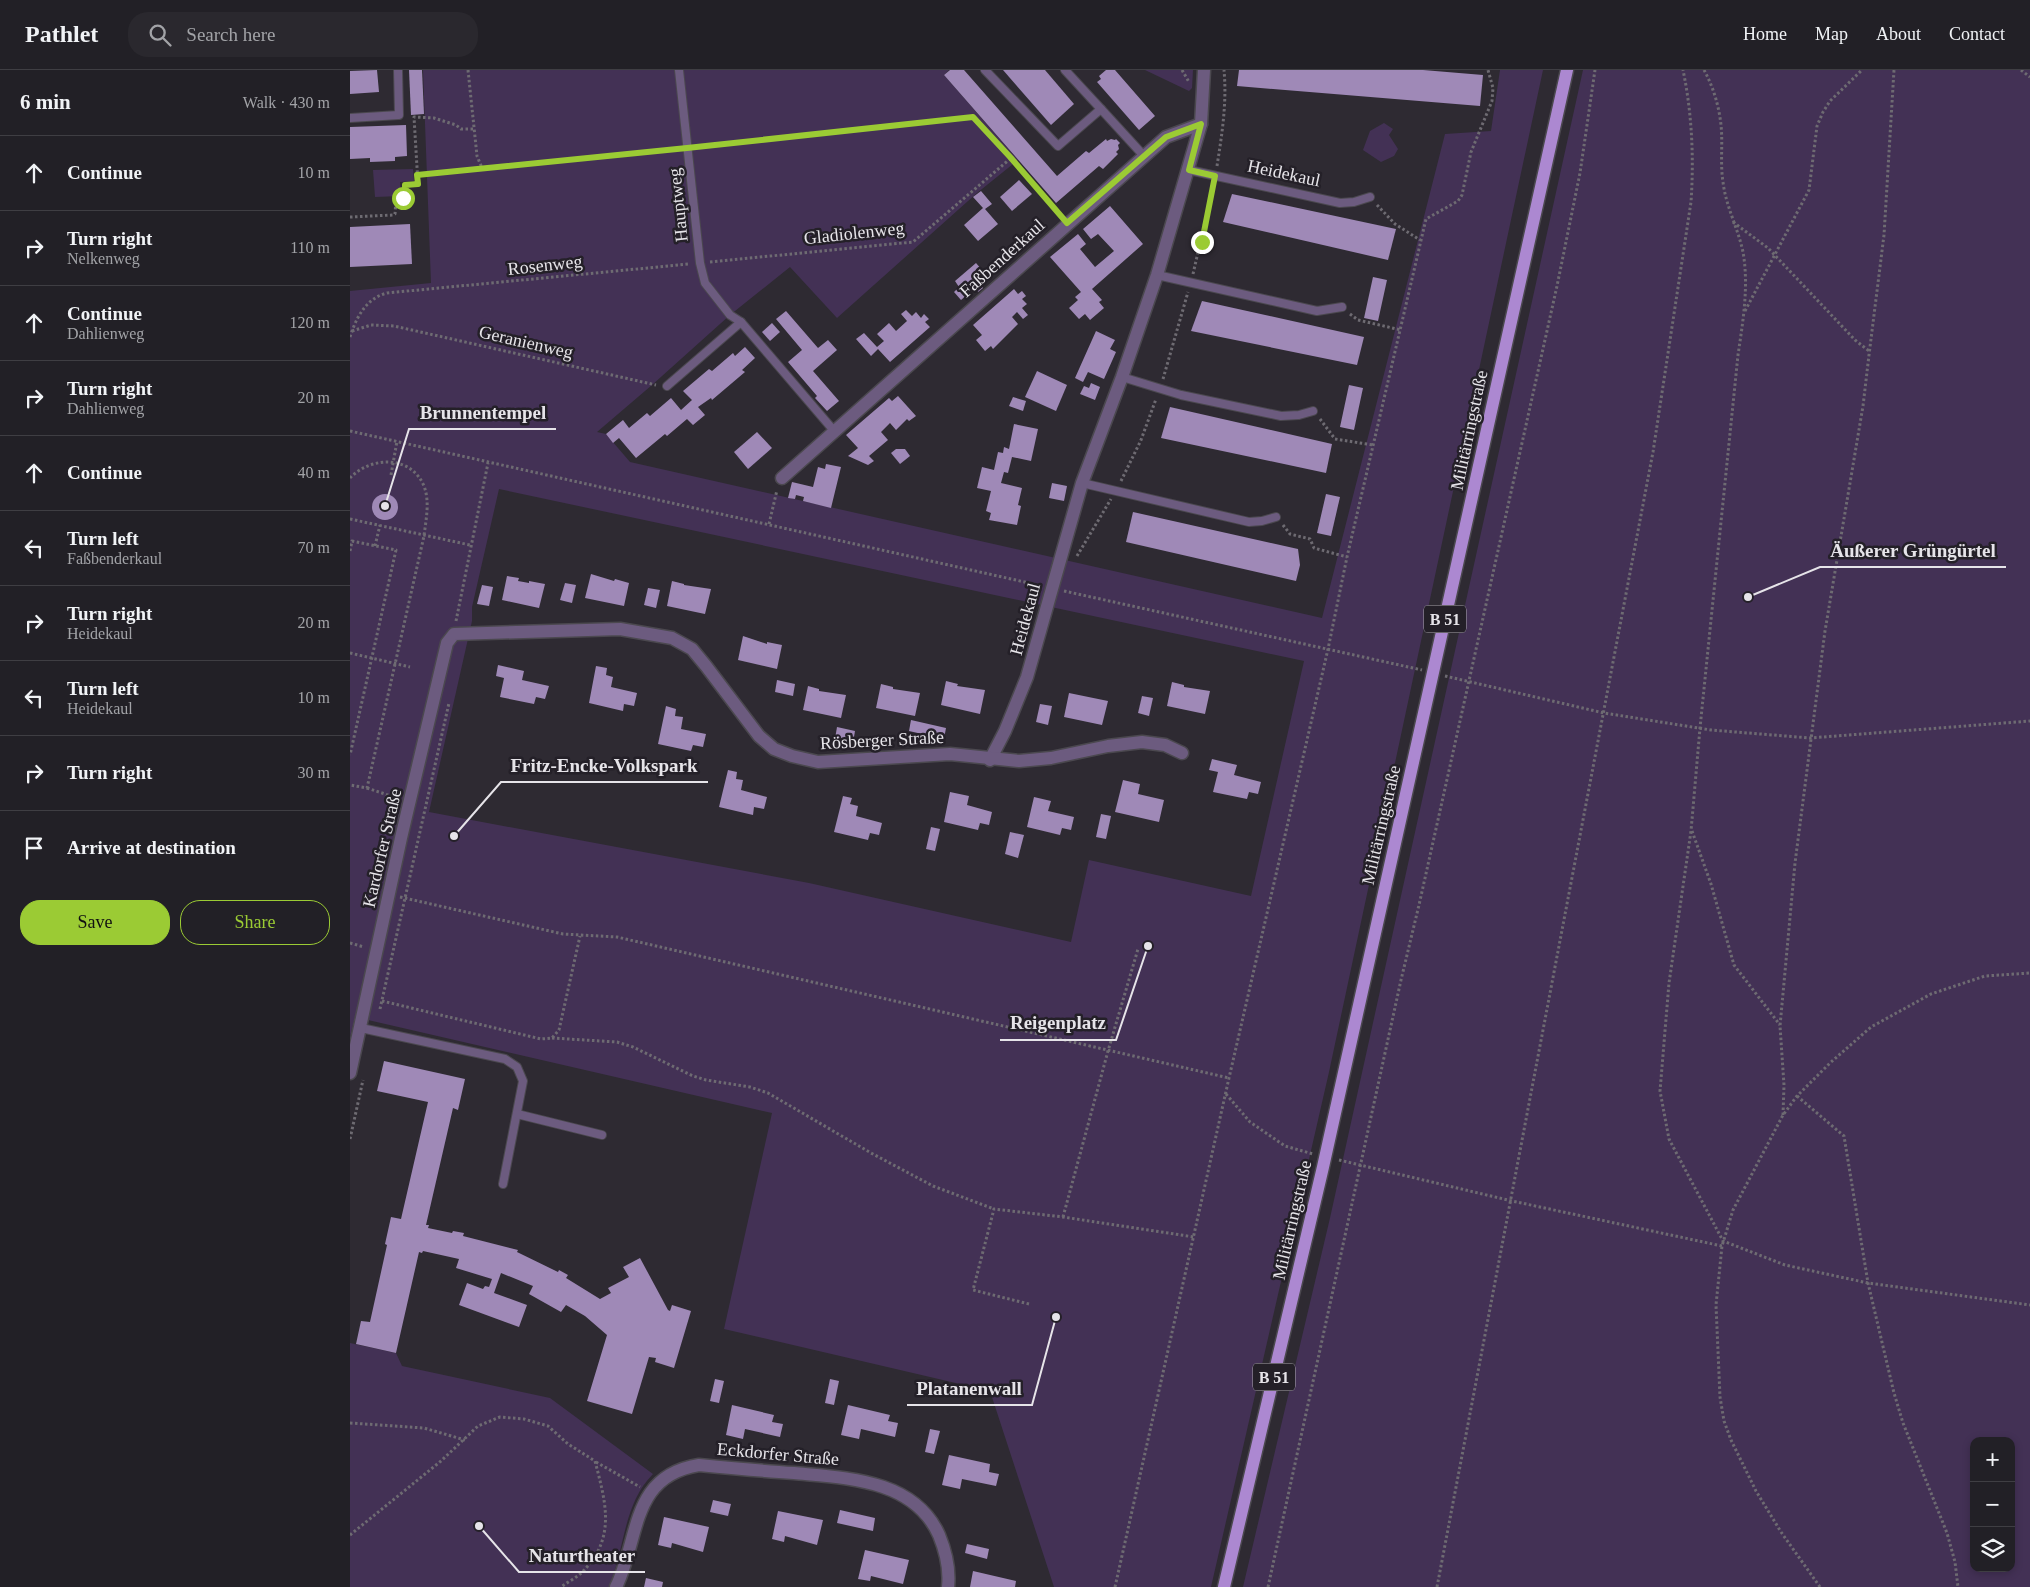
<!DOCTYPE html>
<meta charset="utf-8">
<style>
body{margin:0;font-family:"Times New Roman",serif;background:#2a282e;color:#f1f3f6}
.controls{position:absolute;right:15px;bottom:15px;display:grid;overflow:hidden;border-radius:10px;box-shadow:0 2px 8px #0003}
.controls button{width:45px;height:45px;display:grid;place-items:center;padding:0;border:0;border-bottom:1px solid #3f3e43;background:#222026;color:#f1f3f6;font:25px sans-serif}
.stop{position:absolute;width:15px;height:15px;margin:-11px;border:4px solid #9bcb34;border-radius:50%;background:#fff}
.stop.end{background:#9bcb34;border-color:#fff;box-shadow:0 1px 5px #0008}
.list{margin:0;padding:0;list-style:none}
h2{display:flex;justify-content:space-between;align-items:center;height:65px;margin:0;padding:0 20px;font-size:21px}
h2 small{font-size:16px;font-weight:400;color:#a2a3a7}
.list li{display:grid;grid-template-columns:32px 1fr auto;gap:15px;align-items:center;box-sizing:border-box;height:75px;padding:0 20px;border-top:1px solid #3f3e43}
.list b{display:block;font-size:19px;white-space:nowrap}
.list p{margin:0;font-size:16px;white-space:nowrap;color:#a2a3a7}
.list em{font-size:16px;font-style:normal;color:#a2a3a7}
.actions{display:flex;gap:10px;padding:15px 20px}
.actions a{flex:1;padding:11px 0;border:1px solid #9bcb34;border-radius:20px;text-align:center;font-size:18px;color:#9bcb34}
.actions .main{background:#9bcb34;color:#111}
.icon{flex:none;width:28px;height:28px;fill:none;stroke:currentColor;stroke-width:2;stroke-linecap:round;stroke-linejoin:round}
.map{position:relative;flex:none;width:1680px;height:1517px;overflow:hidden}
header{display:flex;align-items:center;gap:30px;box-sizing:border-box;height:70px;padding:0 25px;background:#222026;border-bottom:1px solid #3f3e43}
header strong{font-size:24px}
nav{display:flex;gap:28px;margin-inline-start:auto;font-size:18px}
.search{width:350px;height:45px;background:#2a282e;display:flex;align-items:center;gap:12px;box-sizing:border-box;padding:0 18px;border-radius:20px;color:#a2a3a7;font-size:19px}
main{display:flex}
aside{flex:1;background:#222026}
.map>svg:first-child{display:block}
.green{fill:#433155;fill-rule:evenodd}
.building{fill:#9f89b7}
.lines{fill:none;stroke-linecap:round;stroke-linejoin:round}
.service-casing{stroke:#4b484f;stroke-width:10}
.minor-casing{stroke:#4b484f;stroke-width:15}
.primary-casing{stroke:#4b484f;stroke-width:15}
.path{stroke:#6e6b72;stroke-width:3;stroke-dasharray:2.5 2.5;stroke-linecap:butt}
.service{stroke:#6c5b7f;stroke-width:8}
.minor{stroke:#6c5b7f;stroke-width:12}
.primary{stroke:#ac88d1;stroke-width:12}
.route{stroke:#9bcb34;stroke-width:6}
.labels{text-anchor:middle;stroke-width:5;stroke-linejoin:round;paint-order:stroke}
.shield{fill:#242028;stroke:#aca9af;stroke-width:1}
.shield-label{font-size:16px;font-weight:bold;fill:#e6e4e9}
.street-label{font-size:18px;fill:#e6e4e9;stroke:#242028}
.leader{fill:none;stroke:#e6e4e9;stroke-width:2}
.callout-dot{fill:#e6e4e9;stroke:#242028;stroke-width:2}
.callout-label{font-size:19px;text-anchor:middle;font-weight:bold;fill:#e6e4e9;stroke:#242028;stroke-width:5;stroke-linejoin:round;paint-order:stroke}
</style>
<header>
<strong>Pathlet</strong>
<div class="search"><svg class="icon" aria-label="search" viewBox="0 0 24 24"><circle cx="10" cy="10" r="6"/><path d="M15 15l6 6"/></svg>Search here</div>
<nav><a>Home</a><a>Map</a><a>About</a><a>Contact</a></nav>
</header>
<main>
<aside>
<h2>6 min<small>Walk · 430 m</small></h2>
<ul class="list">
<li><svg class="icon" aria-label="ahead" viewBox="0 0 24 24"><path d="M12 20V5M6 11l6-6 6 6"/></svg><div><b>Continue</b></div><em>10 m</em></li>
<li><svg class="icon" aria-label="right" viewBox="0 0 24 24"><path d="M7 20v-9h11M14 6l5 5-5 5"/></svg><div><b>Turn right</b><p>Nelkenweg</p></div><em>110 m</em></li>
<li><svg class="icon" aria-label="ahead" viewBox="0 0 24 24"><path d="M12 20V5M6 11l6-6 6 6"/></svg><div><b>Continue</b><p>Dahlienweg</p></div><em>120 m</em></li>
<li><svg class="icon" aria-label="right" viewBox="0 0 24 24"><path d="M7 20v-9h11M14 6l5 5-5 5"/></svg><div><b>Turn right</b><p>Dahlienweg</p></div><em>20 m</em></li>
<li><svg class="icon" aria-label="ahead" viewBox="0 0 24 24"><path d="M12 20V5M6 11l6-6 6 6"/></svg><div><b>Continue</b></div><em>40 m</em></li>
<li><svg class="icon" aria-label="left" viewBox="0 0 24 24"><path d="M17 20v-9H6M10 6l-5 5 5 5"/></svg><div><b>Turn left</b><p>Faßbenderkaul</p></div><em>70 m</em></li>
<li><svg class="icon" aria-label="right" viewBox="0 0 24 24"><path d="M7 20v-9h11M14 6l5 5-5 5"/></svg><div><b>Turn right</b><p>Heidekaul</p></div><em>20 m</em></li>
<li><svg class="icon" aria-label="left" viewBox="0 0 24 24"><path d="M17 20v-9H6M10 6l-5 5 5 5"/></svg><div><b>Turn left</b><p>Heidekaul</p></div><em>10 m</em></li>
<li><svg class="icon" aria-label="right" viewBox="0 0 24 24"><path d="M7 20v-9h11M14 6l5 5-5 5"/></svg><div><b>Turn right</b></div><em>30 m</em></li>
<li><svg class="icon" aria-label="arrive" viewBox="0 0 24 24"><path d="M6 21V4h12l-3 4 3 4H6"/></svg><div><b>Arrive at destination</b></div></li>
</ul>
<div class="actions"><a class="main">Save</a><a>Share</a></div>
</aside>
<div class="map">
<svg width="1680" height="1517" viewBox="0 0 1680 1517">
<rect width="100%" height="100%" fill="#2e2a32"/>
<!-- green -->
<g class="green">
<path d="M73 0H599L594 5 668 90 627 123 487 248 440 197 380 245 302 315 247 362 256 364 280 392 972 548 1095 64 1141 61 1150 0H1193L979 1002 861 1517H704L640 1321 374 1259 422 1043 5 947 0 967V221L81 213ZM149 419 954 591 901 826 739 790 721 872 459 813 79 742 122 551V537Z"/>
<polygon points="795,0 843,0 842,18 839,21"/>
<path d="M1233 0H1680V1517H893L980 1148ZM1624 1371H1661V1498H1624Z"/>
<polygon points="1034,53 1043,59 1039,65 1048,79 1044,86 1031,92 1013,80 1020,61"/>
<polygon points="63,99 64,111 50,112 51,126 25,127 23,100"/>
<path d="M0 1273 46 1283 52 1296 200 1328 303 1404C273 1434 275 1479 259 1517H0Z"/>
</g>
<!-- building -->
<g class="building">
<polygon points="27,0 29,22 0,24 0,1"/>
<polygon points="59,0 72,0 74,44 61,45"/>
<polygon points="600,0 614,0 707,106 736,81 739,83 756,69 757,71 761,69 765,70 766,69 770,73 768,75 769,79 766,82 768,84 753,99 749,96 706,133 594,5"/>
<polygon points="653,0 695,0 724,34 701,55"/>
<polygon points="756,0 765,0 805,46 789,60 747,12 751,9 749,6"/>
<polygon points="889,0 1073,0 1133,5 1130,36 887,16"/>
<polygon points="56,55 57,86 45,87 45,91 20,92 20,88 0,89 0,57"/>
<polygon points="669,110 682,124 662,141 650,127"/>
<polygon points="631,121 642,134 635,139 648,154 628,171 614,155 633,138 623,127"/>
<polygon points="882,124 1046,159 1038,190 873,152"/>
<polygon points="760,136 793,174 742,219 752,230 749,232 754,238 740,250 735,244 729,249 719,238 728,230 725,227 731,222 700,187 728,164 736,174 730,179 745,197 764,181 748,164 741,169 733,159"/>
<polygon points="60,154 62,194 0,197 0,157"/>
<polygon points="626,193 638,207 630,214 633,218 628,222 625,218 611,230 604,222 609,217 605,211"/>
<polygon points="1023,207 1037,210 1028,251 1014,248"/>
<polygon points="664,219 668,224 672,221 676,226 672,229 677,234 672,238 678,245 673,249 667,242 662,247 668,254 643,279 641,276 635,281 626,270 632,265 623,255"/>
<polygon points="852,231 1014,267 1007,295 841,261"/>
<polygon points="556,240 562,246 566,242 571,248 574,244 579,249 575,252 580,257 540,292 528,279 521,286 506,269 514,263 527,277 534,271 527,264 539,253 546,261 557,251 551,244"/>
<polygon points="436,241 468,278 478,270 487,280 463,301 489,331 477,341 465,328 467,326 438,292 452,280 426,249"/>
<polygon points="422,253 430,262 420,271 412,262"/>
<polygon points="746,261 765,270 760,279 766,282 754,309 738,302 733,312 725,308"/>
<polygon points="395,277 405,288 392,300 395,302 362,330 361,328 348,337 355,345 343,355 337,349 317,366 315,364 286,388 269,368 263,373 256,364 273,350 279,358 297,343 300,346 321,328 331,340 342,330 333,321 359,299 362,301 383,283 385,286"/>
<polygon points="687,301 717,315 706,341 675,327"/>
<polygon points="741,313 750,317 745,330 730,324 734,316 739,318"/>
<polygon points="999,315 1013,318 1004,360 990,357"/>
<polygon points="548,326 566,346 559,351 557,349 546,360 540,353 531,362 538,370 519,386 524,391 518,395 498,386 508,378 496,365 539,328 542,331"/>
<polygon points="663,327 676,331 673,341 659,336"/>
<polygon points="820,337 982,374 976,403 811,368"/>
<polygon points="664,354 688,359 681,391 662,387 658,403 654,402 651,413 672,418 668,435 671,436 667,455 639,450 641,443 636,441 641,421 627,418 632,397 644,400 648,382 653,383 654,377 659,379"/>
<polygon points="407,362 422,378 398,399 384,382"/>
<polygon points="546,379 555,379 560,386 550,394 541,383"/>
<polygon points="476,394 491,397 481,438 453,431 454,427 446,425 445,429 438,428 442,412 463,417 468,397 475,399"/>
<polygon points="702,413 717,416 714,431 699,428"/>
<polygon points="976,424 990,427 981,466 967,463"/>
<circle cx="35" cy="437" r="13"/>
<polygon points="783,442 948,479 950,495 946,511 776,472"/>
<polygon points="241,504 264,511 265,509 279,513 274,536 235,528"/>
<polygon points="157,506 169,508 168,511 179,513 179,511 195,514 189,538 152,530"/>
<polygon points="322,511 334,514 334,515 361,519 355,544 317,536"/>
<polygon points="215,513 226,515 222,533 210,530"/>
<polygon points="132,515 143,517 139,536 127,534"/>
<polygon points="298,518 310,520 306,538 294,535"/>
<polygon points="393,566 417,574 417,572 432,575 427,599 388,590"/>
<polygon points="148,595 174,601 172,610 199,616 195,629 186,627 184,634 150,627 154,608 146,606"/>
<polygon points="246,596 257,598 256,605 263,607 261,617 287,623 284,636 274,634 273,641 239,633"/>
<polygon points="427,610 445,614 443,626 425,622"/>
<polygon points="596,611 608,614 607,616 635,620 630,644 591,635"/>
<polygon points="822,612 834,615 834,617 860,621 855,644 817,636"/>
<polygon points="531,614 543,617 543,619 570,623 565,646 526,638"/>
<polygon points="458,616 469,619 469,621 496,625 491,648 453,640"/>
<polygon points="719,623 758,631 752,655 714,647"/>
<polygon points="792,626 803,628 799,646 788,643"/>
<polygon points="690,634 702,636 698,655 686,652"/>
<polygon points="316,636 326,639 325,646 333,647 331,659 356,664 353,677 343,675 341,681 308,674"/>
<polygon points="561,650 596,658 594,669 559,661"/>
<polygon points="487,657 505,661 503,673 485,669"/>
<polygon points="862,689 887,695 884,705 911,712 908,724 899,722 897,729 863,722 868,702 859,700"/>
<polygon points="378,700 387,702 386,709 393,710 391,720 417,727 414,739 404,737 403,745 369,737"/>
<polygon points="773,710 790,714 788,724 814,730 809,752 765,742"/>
<polygon points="600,722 619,726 617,735 642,742 639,755 630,753 628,760 594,752"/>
<polygon points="493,726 502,728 500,734 508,736 506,746 532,753 529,765 520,763 518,770 484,762"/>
<polygon points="684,727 701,731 698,741 724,747 721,760 712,758 710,765 677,757"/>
<polygon points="751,744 761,746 756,769 746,767"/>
<polygon points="581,757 590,759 585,781 576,779"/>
<polygon points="660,762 674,765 668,788 655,784"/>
<polygon points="34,991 115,1009 108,1040 103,1038 76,1155 79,1155 78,1158 102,1163 103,1161 114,1163 113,1166 168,1180 167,1182 208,1202 209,1200 218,1205 216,1208 250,1229 261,1223 258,1218 279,1207 273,1197 290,1188 318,1240 320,1241 322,1235 341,1241 324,1298 305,1292 306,1288 299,1287 282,1344 237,1331 257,1265 235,1246 216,1235 211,1242 179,1224 183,1216 151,1203 144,1223 177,1235 169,1257 109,1235 117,1213 133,1219 135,1216 139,1217 142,1209 106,1198 109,1189 73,1181 72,1183 69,1182 46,1283 6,1274 11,1251 20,1252 37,1175 35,1174 41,1147 51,1149 78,1032 27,1021"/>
<polygon points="365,1309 374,1311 369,1333 360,1331"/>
<polygon points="480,1309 489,1311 484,1335 475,1333"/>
<polygon points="382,1335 424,1345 422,1352 433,1354 430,1367 395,1359 393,1369 376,1365"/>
<polygon points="498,1335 540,1345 538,1351 548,1353 545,1367 511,1359 509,1369 491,1365"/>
<polygon points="580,1359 590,1361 584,1384 575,1382"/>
<polygon points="599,1385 640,1394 639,1402 649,1404 646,1416 612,1409 610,1419 592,1415"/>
<polygon points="363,1430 381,1434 378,1446 360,1442"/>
<polygon points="490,1440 525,1448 523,1461 487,1453"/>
<polygon points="428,1441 473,1450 467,1475 435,1466 434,1472 422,1469"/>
<polygon points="314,1447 359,1457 353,1482 322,1473 321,1478 308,1475"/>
<polygon points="617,1474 639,1479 637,1489 615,1483"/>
<polygon points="515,1480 559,1490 553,1514 521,1506 520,1511 508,1509"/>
<polygon points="623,1501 666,1511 665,1517 620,1517"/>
<polygon points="296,1508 313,1512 312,1517 294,1517"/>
</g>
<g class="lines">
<!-- service casing -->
<g class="service-casing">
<g id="service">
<polyline points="329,0 350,193 355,213 380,245 391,252"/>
<polyline points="635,0 708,76 751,39 794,86"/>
<polyline points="715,0 751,39"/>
<polyline points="0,48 49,45 48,0"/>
<polyline points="839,100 990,133 1004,132 1020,127"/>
<polyline points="807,205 967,241 992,237"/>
<polyline points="772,307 831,325 931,346 949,345 963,341"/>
<polyline points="317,316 391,252 485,362"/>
<polyline points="732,413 899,452 912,451 926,447"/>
<polyline points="11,958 155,989 167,997 173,1011 153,1114"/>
<polyline points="167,1044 252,1065"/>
</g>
</g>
<!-- minor casing -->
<g class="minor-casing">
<g id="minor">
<polyline points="432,408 816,67 851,54"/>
<polyline points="640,690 655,661 677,607 732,413 772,307 807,205 851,54 854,0"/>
<polyline points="0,1003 51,768 97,573 104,564 270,559 322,568 342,579 356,596 409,666 424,679 442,686 468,692 600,684 669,691 701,688 758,676 792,672 815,675 832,683"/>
<path d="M266 1517C290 1468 280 1406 349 1395 380 1398 412 1401 444 1403 496 1408 564 1409 589 1465 596 1482 600 1499 598 1517"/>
</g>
</g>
<!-- primary casing -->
<g class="primary-casing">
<polyline id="primary" points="874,1517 973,1097 1217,0"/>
</g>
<!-- path -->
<g class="path">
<polyline points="118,0 127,86 132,98"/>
<polyline points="832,0 839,12"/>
<path d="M1354 0C1363 16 1369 36 1371 55 1373 74 1370 93 1373 112 1376 137 1388 158 1393 182 1399 216 1393 251 1388 285L1350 658 1341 761 1319 913 1310 1021 1319 1069 1373 1171 1435 1195 1518 1213 1680 1235"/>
<polyline points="1671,0 1680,7"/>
<polyline points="348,77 623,47 709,143"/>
<path d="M867 96C872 64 877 33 874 0"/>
<polyline points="67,105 326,79"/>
<polyline points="1027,135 1045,154 1070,170"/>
<polyline points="0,147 43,145 45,144 46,130 55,127 55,115 68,114 64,47 84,48 106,55 111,59 123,59"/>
<polyline points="1383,152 1418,178 1505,270 1519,281"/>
<polyline points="360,192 563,172 661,88"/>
<polyline points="843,204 863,117"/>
<polyline points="1395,241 1459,120 1467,56 1473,42 1480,31 1512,0"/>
<polyline points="1000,244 1008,250 1051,260"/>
<polyline points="2,261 21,255 44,256 306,315"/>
<path d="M0 267C6 248 16 228 37 223L339 194"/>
<polyline points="813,309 838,222"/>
<polyline points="970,349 985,369 1023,375"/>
<polyline points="0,361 688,515"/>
<polyline points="41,405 47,371"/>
<path d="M0 408C21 386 61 385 74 416 80 432 76 449 74 466L17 718 0 715"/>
<polyline points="771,411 791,370 806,329"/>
<polyline points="0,449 120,475"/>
<polyline points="419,454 427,420"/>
<polyline points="933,455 940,464 960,469 964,478 997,487"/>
<polyline points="25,476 30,455"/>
<polyline points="0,481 2,471 46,480 0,685"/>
<polyline points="727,486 761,429"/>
<polyline points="714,521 1072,600"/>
<polyline points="106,551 138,393"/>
<polyline points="0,583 60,597"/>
<polyline points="1095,606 1254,643 1361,660 1460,668 1680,651"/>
<polyline points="17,718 47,728"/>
<polyline points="1342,761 1361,814 1384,895 1430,955"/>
<polyline points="50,827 213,864 267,867 879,1008"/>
<polyline points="0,873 14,877"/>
<polyline points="32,931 191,969 202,968 209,960 230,866"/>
<polyline points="30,939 99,633"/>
<polyline points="202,968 267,972 283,977 343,1006 356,1010 400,1017 418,1023 521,1083 583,1116 644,1139"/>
<polyline points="876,1024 900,1052 935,1076 963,1084"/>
<polyline points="1447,1026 1494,1066 1518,1213 1544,1323 1553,1353 1597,1463 1605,1492 1608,1517"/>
<polyline points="1433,1045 1434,1015 1430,956 1445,793 1475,561 1513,336 1519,285 1534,165 1544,0"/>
<polyline points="0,1069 13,1010"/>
<polyline points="989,1090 1162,1131 1372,1176"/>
<polyline points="713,1147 758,981 788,879"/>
<polyline points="679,1234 623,1220 644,1139 713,1147 844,1167"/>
<polyline points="0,1353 74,1358 115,1370"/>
<polyline points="246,1392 290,1417"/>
<path d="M0 1465 91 1391 128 1356 150 1347 174 1349 198 1356 218 1374 245 1391C255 1430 266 1465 236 1498 230 1506 219 1511 211 1517"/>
<polyline points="765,1517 879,1008 978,579 997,487 1076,149 1108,131 1112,125 1121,82 1142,31 1143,18 1138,0"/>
<polyline points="918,1517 1051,910 1069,835 1207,216 1230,103 1245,0"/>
<path d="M1087 1517 1303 382 1341 132C1344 88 1342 43 1333 0"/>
<polyline points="1470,1517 1431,1462 1406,1421 1381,1370 1374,1351 1370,1327 1366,1235 1372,1176 1383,1140 1433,1045 1447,1026 1480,993 1521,957 1581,924 1635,906 1680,903"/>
</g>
<!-- service -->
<use href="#service" class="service"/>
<!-- minor -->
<use href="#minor" class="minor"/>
<!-- primary -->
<use href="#primary" class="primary"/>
</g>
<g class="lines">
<!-- route -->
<polyline class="route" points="53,128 55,127 55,115 68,114 67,105 337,78 623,47 661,88 717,153 816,67 851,54 839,100 865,106 852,172"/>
</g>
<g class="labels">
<!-- shield labels -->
<g class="shield">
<rect x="1074" y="535.5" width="42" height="27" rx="4"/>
<rect x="903" y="1293.5" width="42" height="27" rx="4"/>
</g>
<g class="shield-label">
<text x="1095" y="555">B 51</text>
<text x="924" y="1313">B 51</text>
</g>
<!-- street labels -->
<g class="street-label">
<text transform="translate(934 103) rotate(12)" y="6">Heidekaul</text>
<text transform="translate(328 135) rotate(-96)" y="6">Hauptweg</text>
<text transform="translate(504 163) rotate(-6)" y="6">Gladiolenweg</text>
<text transform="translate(652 188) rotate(-42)" y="6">Faßbenderkaul</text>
<text transform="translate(195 195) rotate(-6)" y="6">Rosenweg</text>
<text transform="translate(176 272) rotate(13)" y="6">Geranienweg</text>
<text transform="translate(1119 360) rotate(-78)" y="6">Militärringstraße</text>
<text transform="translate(675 549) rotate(-75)" y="6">Heidekaul</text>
<text transform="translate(532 670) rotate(-3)" y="6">Rösberger Straße</text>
<text transform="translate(1031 755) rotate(-77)" y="6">Militärringstraße</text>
<text transform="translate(32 778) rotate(-77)" y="6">Kardorfer Straße</text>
<text transform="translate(942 1150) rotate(-77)" y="6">Militärringstraße</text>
<text transform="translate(428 1384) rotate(5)" y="6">Eckdorfer Straße</text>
</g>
</g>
<!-- callouts -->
<path class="leader" d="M35 436L59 359H206M1398 527L1470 497H1656M104 766L151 712H358M798 876L766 970H650M706 1247L682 1335H557M129 1456L169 1502H295"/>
<g class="callout-dot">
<circle cx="35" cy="436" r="5"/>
<circle cx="1398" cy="527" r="5"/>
<circle cx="104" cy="766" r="5"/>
<circle cx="798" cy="876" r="5"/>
<circle cx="706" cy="1247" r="5"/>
<circle cx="129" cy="1456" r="5"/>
</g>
<g class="callout-label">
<text x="133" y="349">Brunnentempel</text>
<text x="1563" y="487">Äußerer Grüngürtel</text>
<text x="254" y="702">Fritz-Encke-Volkspark</text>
<text x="708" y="959">Reigenplatz</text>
<text x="619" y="1325">Platanenwall</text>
<text x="232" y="1492">Naturtheater</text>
</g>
</svg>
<div class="controls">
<button>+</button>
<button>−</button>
<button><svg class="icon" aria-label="layers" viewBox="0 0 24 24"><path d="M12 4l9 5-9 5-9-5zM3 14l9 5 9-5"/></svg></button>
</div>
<div class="stop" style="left:53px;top:128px"></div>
<div class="stop end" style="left:852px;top:172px"></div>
</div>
</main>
